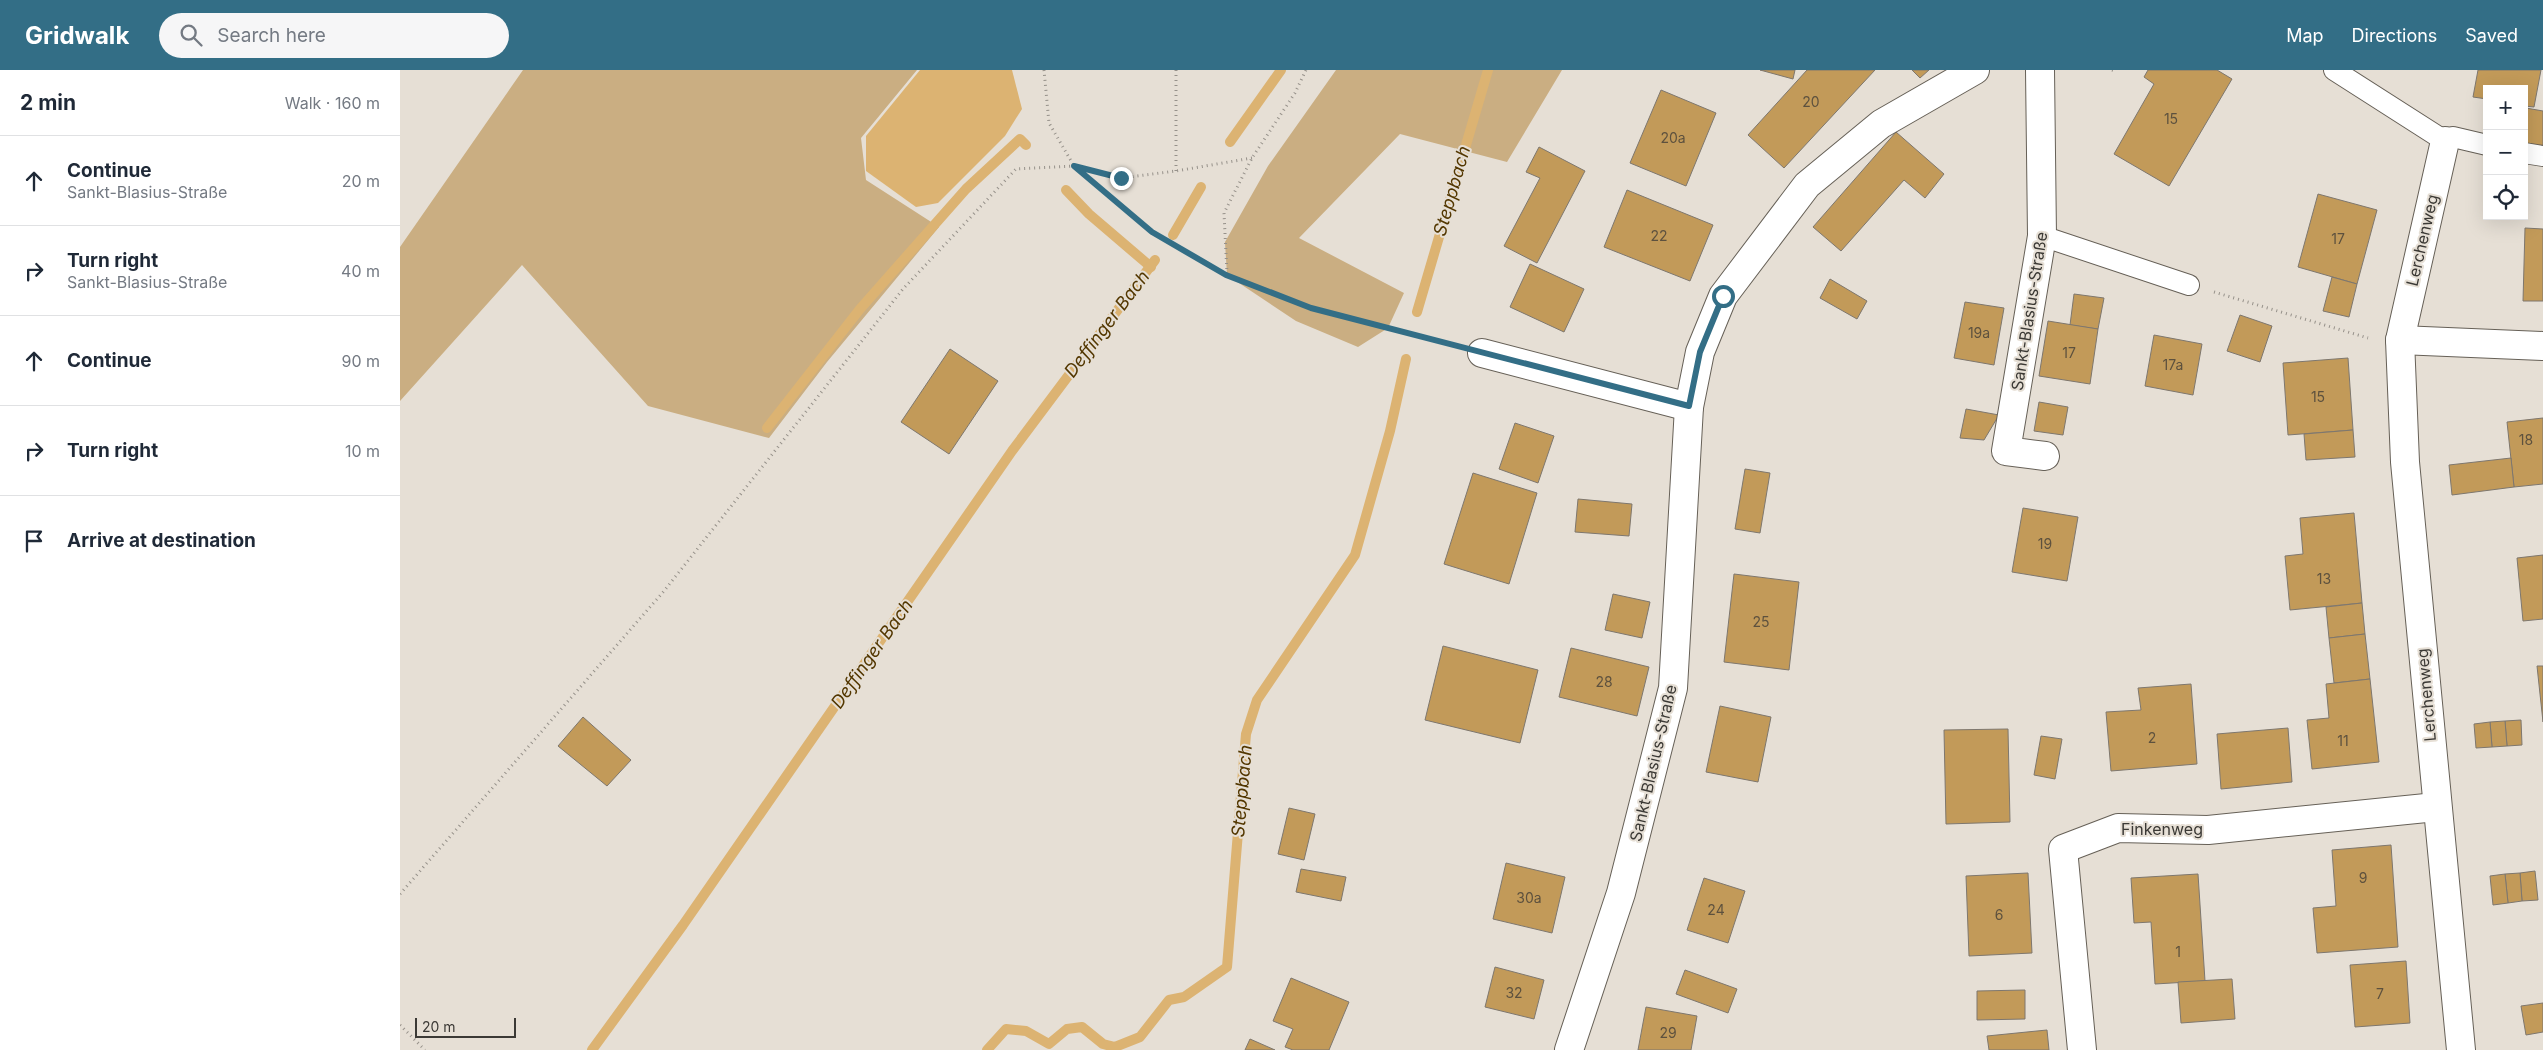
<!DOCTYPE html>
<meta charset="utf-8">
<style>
body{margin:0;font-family:Inter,sans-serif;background:#f6f6f7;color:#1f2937}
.controls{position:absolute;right:15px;top:15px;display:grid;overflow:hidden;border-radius:0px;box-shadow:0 5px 20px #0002}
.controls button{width:45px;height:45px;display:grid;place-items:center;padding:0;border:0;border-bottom:1px solid #e0e1e3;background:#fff;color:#1f2937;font:25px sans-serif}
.scale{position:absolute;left:15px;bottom:12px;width:101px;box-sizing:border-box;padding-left:5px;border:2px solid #3b3935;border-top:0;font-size:14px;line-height:18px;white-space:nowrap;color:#3b3935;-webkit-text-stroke:4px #e6dfd5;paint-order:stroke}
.stop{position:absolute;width:15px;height:15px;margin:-11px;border:4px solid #336e86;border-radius:50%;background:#fff}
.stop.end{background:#336e86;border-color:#fff;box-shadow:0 1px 5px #0008}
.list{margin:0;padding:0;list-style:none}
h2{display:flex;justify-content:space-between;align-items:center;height:65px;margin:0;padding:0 20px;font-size:21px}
h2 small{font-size:16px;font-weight:400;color:#747a83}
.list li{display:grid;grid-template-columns:32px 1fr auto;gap:15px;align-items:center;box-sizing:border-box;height:90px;padding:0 20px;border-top:1px solid #e0e1e3}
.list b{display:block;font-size:19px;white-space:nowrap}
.list p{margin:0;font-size:16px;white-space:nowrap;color:#747a83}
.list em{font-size:16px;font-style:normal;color:#747a83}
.icon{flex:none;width:28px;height:28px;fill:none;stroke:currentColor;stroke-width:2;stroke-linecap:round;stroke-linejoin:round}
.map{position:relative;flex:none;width:2143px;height:980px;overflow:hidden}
header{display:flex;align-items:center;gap:30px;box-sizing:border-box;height:70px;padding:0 25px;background:#336e86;color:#fff}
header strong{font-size:24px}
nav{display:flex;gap:28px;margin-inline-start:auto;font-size:18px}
.search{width:350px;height:45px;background:#f6f6f7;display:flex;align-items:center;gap:12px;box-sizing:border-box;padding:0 18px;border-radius:28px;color:#747a83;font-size:19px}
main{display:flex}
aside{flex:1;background:#fff}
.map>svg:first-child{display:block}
.green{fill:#caae82}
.water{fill:#dcb372}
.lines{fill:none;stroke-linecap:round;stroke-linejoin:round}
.stream{stroke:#dcb372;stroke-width:10}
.building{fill:#c29a59;stroke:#7e776e}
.lane-casing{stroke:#666057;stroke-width:22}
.street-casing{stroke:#666057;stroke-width:30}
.path{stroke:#96918a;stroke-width:3;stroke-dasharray:1 4;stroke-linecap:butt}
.lane{stroke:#fff;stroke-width:20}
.street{stroke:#fff;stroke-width:28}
.route{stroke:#336e86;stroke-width:6}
.labels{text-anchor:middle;stroke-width:4;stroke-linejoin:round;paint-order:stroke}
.number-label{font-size:14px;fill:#5d513e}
.street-label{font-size:16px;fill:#3b3935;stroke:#e6dfd5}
.water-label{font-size:18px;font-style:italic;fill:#533700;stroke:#e6dfd5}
</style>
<header>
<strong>Gridwalk</strong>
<div class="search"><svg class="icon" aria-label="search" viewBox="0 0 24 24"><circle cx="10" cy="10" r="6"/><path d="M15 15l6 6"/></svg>Search here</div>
<nav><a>Map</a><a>Directions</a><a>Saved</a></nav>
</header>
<main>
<aside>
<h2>2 min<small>Walk · 160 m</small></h2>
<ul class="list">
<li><svg class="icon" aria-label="ahead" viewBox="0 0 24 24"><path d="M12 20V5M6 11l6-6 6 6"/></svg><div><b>Continue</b><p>Sankt-Blasius-Straße</p></div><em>20 m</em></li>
<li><svg class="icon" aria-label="right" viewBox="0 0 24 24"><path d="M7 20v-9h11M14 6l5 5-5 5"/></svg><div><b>Turn right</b><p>Sankt-Blasius-Straße</p></div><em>40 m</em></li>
<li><svg class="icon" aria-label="ahead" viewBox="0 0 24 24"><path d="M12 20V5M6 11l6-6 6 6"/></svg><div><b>Continue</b></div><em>90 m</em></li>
<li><svg class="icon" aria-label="right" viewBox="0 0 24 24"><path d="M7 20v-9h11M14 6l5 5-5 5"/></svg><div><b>Turn right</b></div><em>10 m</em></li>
<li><svg class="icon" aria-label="arrive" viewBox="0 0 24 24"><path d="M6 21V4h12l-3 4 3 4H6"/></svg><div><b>Arrive at destination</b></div></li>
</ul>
</aside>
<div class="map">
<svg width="2143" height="980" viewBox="0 0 2143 980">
<rect width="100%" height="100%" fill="#e6dfd5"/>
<!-- green -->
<g class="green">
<polygon points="123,0 517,0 461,68 466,110 539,157 427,292 369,368 248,336 122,195 0,331 0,177"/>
<polygon points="936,0 1162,0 1107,92 1000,64 899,168 1004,223 988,258 958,277 896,251 827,205 825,172 868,96"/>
</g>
<!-- water -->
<polygon class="water" points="520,0 612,0 622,39 605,66 538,133 516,137 466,101 466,66"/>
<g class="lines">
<!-- stream -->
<g class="stream">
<polyline points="830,72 881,0"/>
<polyline points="666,120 689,144 751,197"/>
<polyline points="773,165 801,117"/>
<polyline points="1017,242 1088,0"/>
<polyline points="367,358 460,239 566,119 620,69 626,75"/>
<polyline points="192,980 283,855 612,381 755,190"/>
<polyline points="587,980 606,959 626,961 649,974 667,959 682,957 703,974 715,977 740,967 769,930 784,927 827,897 846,664 857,630 955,485 990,361 1006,289"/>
</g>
</g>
<!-- building -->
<g class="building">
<polygon points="1360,0 1395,0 1393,9"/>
<polygon points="1407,0 1475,0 1384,98 1348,65"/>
<polygon points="1512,0 1529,0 1520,8"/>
<polygon points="1748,0 1817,0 1832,9 1769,116 1714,84 1754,14 1744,7"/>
<polygon points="2078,0 2141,0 2134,37 2124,36 2124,19 2087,19 2087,29 2073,27"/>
<polygon points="1261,20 1316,43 1286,116 1230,93"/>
<polygon points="2126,38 2143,41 2143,77 2124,73"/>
<polygon points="1496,62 1544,104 1525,128 1504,110 1441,181 1413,157"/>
<polygon points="1139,77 1185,101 1137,193 1104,176 1140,108 1126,102"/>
<polygon points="1227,120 1313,155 1290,211 1204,177"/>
<polygon points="1918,124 1977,140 1957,214 1898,197"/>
<polygon points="2125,158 2143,159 2143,231 2123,231"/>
<polygon points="1130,194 1184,219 1164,262 1110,237"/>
<polygon points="1932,207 1957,214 1949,247 1923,241"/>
<polygon points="1430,209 1467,231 1457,249 1420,228"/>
<polygon points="1674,224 1704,228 1698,259 1670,255"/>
<polygon points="1565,232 1604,238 1594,295 1554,288"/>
<polygon points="1840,245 1872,256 1860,292 1827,281"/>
<polygon points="1648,251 1698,259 1690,314 1639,306"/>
<polygon points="1754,265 1802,274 1793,325 1745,316"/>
<polygon points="550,279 598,311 549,384 501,352"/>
<polygon points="1948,288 1953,360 1888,365 1883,293"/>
<polygon points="1639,332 1668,337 1663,365 1634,361"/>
<polygon points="1566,339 1599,345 1584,370 1560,368"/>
<polygon points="2143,348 2143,414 2114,417 2107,352"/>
<polygon points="1115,353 1154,366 1138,413 1099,399"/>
<polygon points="1953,360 1955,387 1906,390 1904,364"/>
<polygon points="2111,388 2114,417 2052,425 2049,395"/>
<polygon points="1345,399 1370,403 1360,463 1335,459"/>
<polygon points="1073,403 1137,423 1109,514 1044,494"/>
<polygon points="1178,429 1232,434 1229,466 1175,462"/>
<polygon points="1623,438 1678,447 1667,511 1612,502"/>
<polygon points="1954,443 1962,533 1890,540 1885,486 1903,484 1900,448"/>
<polygon points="2143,485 2143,549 2123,551 2117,488"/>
<polygon points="1334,504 1399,512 1389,600 1324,592"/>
<polygon points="1213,524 1250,532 1242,568 1205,560"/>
<polygon points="1962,533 1965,564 1929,568 1926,537"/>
<polygon points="1965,564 1970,609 1934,613 1929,568"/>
<polygon points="1043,576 1138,600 1120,673 1025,650"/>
<polygon points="1171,578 1249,597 1237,646 1159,627"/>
<polygon points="2137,596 2143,596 2143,652"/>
<polygon points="1970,609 1979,692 1912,699 1907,650 1929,648 1926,614"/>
<polygon points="1791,614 1797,694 1711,701 1706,642 1741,640 1738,618"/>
<polygon points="1320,636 1371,647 1358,712 1306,702"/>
<polygon points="183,647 231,690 207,716 158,676"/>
<polygon points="2121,650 2122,675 2107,676 2105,651"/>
<polygon points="2105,651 2107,676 2092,677 2090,652"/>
<polygon points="2090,652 2092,677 2076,678 2074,654"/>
<polygon points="1888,658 1892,712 1821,719 1817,664"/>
<polygon points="1608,659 1610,752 1546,754 1544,660"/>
<polygon points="1641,666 1662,669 1655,709 1634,705"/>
<polygon points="889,738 915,744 904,790 878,784"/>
<polygon points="1991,775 1998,877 1917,883 1913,838 1936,836 1932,780"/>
<polygon points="1106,793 1165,807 1152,863 1093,849"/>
<polygon points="901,799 946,807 941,831 896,822"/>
<polygon points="2135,801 2138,830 2122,831 2120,803"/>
<polygon points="1628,803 1632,883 1569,886 1566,806"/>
<polygon points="2120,803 2122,831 2108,833 2105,804"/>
<polygon points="1798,804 1805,911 1755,914 1751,852 1734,853 1731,808"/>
<polygon points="2105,804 2108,833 2093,835 2090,806"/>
<polygon points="1304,808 1345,821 1328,873 1287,860"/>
<polygon points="2006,891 2010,953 1955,957 1950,895"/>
<polygon points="1095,897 1144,910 1134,949 1085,937"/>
<polygon points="1285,900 1337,919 1328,943 1276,924"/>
<polygon points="891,908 949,932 929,980 893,980 885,977 893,959 873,951"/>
<polygon points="1832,909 1835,949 1781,953 1778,912"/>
<polygon points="1625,920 1625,949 1577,950 1577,921"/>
<polygon points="2143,933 2143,962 2126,965 2121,936"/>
<polygon points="1246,937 1297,946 1291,980 1238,980"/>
<polygon points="1647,960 1649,980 1589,980 1587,966"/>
<polygon points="850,969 875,980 845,980"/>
</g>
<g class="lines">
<!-- lane casing -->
<g class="lane-casing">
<g id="lane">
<polyline points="1934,0 2045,71 2053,67 2087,75"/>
<polyline points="2124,83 2143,86"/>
<polyline points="1642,166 1789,215"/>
</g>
</g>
<!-- street casing -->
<g class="street-casing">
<g id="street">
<polyline points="1640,0 1642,166 1606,381 1645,386"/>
<polyline points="2045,71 2000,270 2005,392 2061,980"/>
<polyline points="2000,270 2143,276"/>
<polyline points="1082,283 1289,337"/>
<polyline points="1169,980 1221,823 1273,618 1289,337 1300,282 1323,226 1407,115 1481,54 1575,0"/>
<polyline points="1682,980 1663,779 1718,758 1808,760 2036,737"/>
</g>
</g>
<!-- path -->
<g class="path">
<polyline points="644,0 649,53 674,96 752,162 827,205 911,238 1052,275"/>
<polyline points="776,0 776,101"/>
<polyline points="1712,0 1715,1"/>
<polyline points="827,204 824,143 852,88 895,23 906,0"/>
<polyline points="1814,222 1968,268"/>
<polyline points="0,824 264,521 503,219 616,99 674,96 721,108 776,101 852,88"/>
<polyline points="0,955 25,980"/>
</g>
<!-- lane -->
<use href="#lane" class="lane"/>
<!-- street -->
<use href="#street" class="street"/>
</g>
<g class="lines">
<!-- route -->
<polyline class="route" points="721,108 674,96 752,162 826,205 911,238 1289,336 1300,282 1323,226"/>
</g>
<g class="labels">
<!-- number labels -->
<g class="number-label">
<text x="1411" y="37">20</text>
<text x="1771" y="54">15</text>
<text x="1273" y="73">20a</text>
<text x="1259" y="171">22</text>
<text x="1938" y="174">17</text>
<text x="1579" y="268">19a</text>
<text x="1669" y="288">17</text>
<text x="1773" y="300">17a</text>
<text x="1918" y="332">15</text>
<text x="2126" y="375">18</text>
<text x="1645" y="479">19</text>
<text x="1924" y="514">13</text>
<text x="1361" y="557">25</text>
<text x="1204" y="617">28</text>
<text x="1752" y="673">2</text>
<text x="1943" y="676">11</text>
<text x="1963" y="813">9</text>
<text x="1129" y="833">30a</text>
<text x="1316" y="845">24</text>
<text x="1599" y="850">6</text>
<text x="1778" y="887">1</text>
<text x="1114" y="928">32</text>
<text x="1980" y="929">7</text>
<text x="1268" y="968">29</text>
</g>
<!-- street labels -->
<g class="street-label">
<text transform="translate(2022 170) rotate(-77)" y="6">Lerchenweg</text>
<text transform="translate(1629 241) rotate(-81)" y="6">Sankt-Blasius-Straße</text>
<text transform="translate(2026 625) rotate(-95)" y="6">Lerchenweg</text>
<text transform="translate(1253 693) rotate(-77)" y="6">Sankt-Blasius-Straße</text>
<text x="1762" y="765">Finkenweg</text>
</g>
<!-- water labels -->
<g class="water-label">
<text transform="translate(1052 121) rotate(-74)" y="6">Steppbach</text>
<text transform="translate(707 254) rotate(-53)" y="6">Deffinger Bach</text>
<text transform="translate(472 584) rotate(-55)" y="6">Deffinger Bach</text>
<text transform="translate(842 721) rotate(-85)" y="6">Steppbach</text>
</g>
</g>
</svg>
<div class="controls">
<button>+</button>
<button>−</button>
<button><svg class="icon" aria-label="locate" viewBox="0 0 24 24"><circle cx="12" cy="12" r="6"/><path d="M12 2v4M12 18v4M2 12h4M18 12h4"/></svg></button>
</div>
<div class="scale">20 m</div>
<div class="stop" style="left:1323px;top:226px"></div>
<div class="stop end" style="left:721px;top:108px"></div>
</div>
</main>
